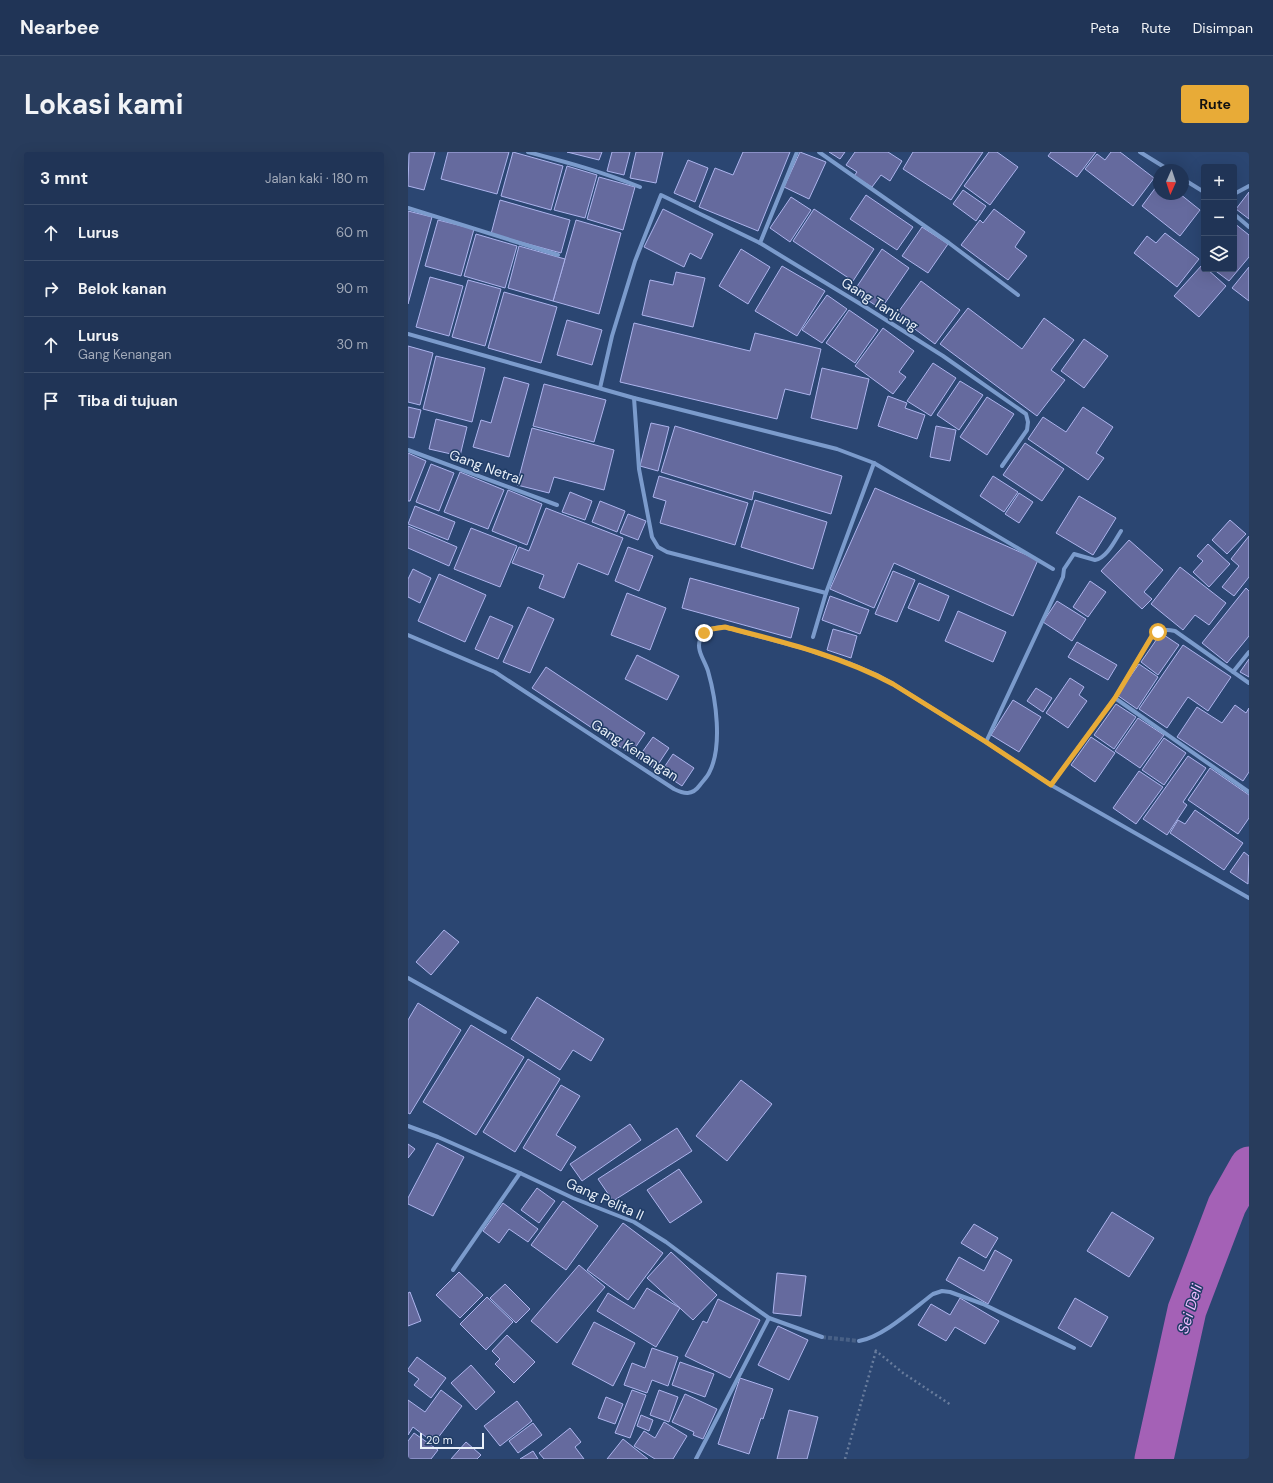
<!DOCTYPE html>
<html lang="id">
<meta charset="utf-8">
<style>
body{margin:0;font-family:"DM Sans",sans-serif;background:#283c5c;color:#f1f3f6}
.controls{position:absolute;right:12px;top:12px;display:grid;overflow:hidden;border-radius:4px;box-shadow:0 4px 16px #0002}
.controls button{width:36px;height:36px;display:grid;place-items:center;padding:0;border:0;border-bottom:1px solid #3d4f6c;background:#203456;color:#f1f3f6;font:20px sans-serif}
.compass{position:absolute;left:745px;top:12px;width:36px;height:36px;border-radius:50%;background:#203456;box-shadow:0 4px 16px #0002;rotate:183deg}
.scale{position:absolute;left:12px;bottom:10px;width:64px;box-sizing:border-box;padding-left:4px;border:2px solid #e9f0fa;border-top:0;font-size:11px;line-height:14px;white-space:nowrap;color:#e9f0fa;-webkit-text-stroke:3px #203c66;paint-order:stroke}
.stop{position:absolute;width:12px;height:12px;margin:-9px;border:3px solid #e8ab37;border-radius:50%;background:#fff}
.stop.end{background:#e8ab37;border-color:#fff;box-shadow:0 1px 4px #0008}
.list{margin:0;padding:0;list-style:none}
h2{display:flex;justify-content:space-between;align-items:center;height:52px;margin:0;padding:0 16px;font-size:17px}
h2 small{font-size:13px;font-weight:400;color:#a2aab9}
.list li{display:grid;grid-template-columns:26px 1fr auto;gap:12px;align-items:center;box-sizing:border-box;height:56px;padding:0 16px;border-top:1px solid #3d4f6c}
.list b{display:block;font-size:15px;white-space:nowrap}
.list p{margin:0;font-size:13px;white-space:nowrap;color:#a2aab9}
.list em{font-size:13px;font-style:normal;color:#a2aab9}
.icon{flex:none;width:22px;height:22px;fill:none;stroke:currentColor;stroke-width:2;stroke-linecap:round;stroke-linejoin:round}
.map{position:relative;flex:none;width:841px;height:1307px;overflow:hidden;border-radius:4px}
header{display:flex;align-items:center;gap:24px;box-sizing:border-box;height:56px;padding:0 20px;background:#203456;border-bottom:1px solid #3d4f6c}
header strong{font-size:19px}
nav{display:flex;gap:22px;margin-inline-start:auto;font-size:14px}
.intro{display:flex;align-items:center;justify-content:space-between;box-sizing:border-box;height:96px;padding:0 24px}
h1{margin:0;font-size:28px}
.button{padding:10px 18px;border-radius:4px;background:#e8ab37;color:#111;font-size:14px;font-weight:700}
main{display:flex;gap:24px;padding:0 24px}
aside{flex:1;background:#203456;border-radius:4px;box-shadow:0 4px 16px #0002}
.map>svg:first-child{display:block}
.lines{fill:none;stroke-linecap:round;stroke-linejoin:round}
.river{stroke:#a461b6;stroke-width:39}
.building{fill:#656a9e;stroke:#adb4ed}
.minor-tunnel{stroke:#486086;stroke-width:4;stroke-dasharray:4 2;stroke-linecap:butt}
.path{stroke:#687c9d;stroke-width:2.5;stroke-dasharray:2 3;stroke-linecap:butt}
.minor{stroke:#7b9bcc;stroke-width:4}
.route{stroke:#e8ab37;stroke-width:5}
.labels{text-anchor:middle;stroke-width:3;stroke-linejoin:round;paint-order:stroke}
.street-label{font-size:14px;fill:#e9f0fa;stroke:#203c66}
.water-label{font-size:15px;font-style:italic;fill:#f0bcfe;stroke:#203c66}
</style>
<header>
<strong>Nearbee</strong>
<nav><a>Peta</a><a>Rute</a><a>Disimpan</a></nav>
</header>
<div class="intro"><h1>Lokasi kami</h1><a class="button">Rute</a></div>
<main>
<aside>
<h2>3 mnt<small>Jalan kaki · 180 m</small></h2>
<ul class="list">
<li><svg class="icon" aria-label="ahead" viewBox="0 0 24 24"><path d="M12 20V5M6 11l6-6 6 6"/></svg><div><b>Lurus</b></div><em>60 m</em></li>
<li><svg class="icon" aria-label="right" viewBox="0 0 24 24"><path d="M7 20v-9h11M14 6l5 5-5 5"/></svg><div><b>Belok kanan</b></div><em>90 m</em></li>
<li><svg class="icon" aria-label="ahead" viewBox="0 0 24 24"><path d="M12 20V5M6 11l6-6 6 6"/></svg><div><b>Lurus</b><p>Gang Kenangan</p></div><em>30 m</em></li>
<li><svg class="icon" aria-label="arrive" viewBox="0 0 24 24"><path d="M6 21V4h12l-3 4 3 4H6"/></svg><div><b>Tiba di tujuan</b></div></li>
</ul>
</aside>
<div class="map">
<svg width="841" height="1307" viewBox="0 0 841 1307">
<rect width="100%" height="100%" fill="#2b4672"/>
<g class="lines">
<!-- river -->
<polyline class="river" points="746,1307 779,1158 819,1053 841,1014"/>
</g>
<!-- building -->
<g class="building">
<polygon points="1,0 27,0 16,38 0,34"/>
<polygon points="40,0 101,0 89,42 33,27"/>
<polygon points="105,0 155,14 143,58 93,44"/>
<polygon points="159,0 194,0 191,8"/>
<polygon points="204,0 222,0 216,23 199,19"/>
<polygon points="228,0 255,0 248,31 222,26"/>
<polygon points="335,0 382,0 350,79 291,55 307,16 325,23"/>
<polygon points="392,0 418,10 401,47 376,35"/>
<polygon points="421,0 437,0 432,7"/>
<polygon points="447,0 480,0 494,9 482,29 473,23 464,35 446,24 449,20 438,13"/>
<polygon points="505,0 575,0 543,48 495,17"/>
<polygon points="581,0 589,0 610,15 582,53 556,34"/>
<polygon points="643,0 688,0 669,25 640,4"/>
<polygon points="703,0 712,0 746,26 725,54 677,17 689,2 697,8"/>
<polygon points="280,8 300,16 287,50 266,41"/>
<polygon points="159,14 189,23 177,66 146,58"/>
<polygon points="191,25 227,35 215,78 179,67"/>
<polygon points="751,31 751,42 772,42 792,58 772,84 734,54"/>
<polygon points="555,38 578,54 568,69 545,52"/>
<polygon points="841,40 841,67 828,57"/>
<polygon points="458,43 505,75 489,98 442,67"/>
<polygon points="383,45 403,58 382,90 362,76"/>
<polygon points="92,48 162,68 153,101 83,82"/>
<polygon points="255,57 305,82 293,107 282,101 276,115 236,95"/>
<polygon points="406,57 466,97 445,129 385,89"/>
<polygon points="586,57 617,80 607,95 619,104 600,128 553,93 572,68 575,71"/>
<polygon points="0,59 24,65 0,152"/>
<polygon points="30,68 66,77 53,124 17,114"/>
<polygon points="168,68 213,81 191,162 145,149"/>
<polygon points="826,71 841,83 841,105 821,129 805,117 826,117"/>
<polygon points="514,75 540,92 520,121 494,104"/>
<polygon points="757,81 791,107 769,135 726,101 739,84 748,91"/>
<polygon points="68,82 109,94 97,136 56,124"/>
<polygon points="111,94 157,107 145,149 100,136"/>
<polygon points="333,97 362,115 340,152 311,134"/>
<polygon points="474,97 501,116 473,157 446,139"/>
<polygon points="794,113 796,114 796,117 799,117 818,134 791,165 766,144"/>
<polygon points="374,114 417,139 389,184 347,159"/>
<polygon points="841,115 841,149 824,136"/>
<polygon points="268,120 297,126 285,175 234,163 242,128 265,133"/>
<polygon points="22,125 55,134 41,184 8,175"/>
<polygon points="60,128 93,137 77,194 44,185"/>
<polygon points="513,129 552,158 527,192 488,163"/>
<polygon points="96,140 149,155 133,211 80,196"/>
<polygon points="419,143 439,157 414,191 394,178"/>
<polygon points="560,156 614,197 636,166 666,188 643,218 657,228 629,264 532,192"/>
<polygon points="441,158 470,178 447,211 418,191"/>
<polygon points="159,168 194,178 184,213 149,203"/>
<polygon points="226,171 342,199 347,181 413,197 402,243 377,237 369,267 212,230"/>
<polygon points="475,176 506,199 491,220 498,225 485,242 447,214"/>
<polygon points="676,187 700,204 676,236 653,219"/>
<polygon points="0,194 25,201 12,253 0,250"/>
<polygon points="28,204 77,216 64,270 15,257"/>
<polygon points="525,211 548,226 523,264 499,249"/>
<polygon points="414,216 461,227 449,277 403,266"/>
<polygon points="96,225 121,232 101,305 65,295 73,268 83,271"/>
<polygon points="552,229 575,243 551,278 529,263"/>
<polygon points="136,232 198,248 186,290 125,274"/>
<polygon points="480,244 499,251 497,256 517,263 509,287 470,274"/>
<polygon points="579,245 606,262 579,303 552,285"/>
<polygon points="0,255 13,258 6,286 0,285"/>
<polygon points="675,255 705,275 688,301 696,306 680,328 620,287 635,265 658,280"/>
<polygon points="28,267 59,275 52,304 21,297"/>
<polygon points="243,271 261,275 250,319 232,314"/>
<polygon points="267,274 434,324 423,362 346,339 344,348 253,320"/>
<polygon points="528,274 548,278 542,309 522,305"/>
<polygon points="124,276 206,298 196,338 146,325 141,341 109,333"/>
<polygon points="617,291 656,317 634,349 595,323"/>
<polygon points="0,301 18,309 2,349 0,349"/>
<polygon points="23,312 46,321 31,359 8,350"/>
<polygon points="52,320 96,338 80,377 36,360"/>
<polygon points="251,324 340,351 327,393 252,371 258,349 245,345"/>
<polygon points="585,324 610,340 596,360 572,344"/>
<polygon points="467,336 630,408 605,464 486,411 466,456 422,437"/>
<polygon points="100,338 134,352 119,393 84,379"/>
<polygon points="162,340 184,349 177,368 154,360"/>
<polygon points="611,341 625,350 611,371 597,362"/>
<polygon points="671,344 708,366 685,403 648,381"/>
<polygon points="347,348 419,370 405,417 333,395"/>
<polygon points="192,349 217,359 209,380 184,370"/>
<polygon points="7,354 47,370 40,388 0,372"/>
<polygon points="138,356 215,386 200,423 170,411 156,446 131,436 136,423 104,411 111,395 121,399"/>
<polygon points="220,362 238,369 230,388 212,381"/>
<polygon points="822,368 838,382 819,402 804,388"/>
<polygon points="0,374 49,395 41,414 0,396"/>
<polygon points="63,376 109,394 92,435 46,417"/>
<polygon points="841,384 841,425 826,444 814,435 831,414 823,407"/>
<polygon points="721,388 755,418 736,440 744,447 734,457 693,419"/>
<polygon points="800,392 822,412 801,435 785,420 795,409 789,404"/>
<polygon points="220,395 245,404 231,439 207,429"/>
<polygon points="772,415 818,451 801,473 787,463 775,478 743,452"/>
<polygon points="5,417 23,426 12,451 0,445 0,427"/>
<polygon points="485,419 507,428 489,470 467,462"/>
<polygon points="31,422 78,443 57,490 10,469"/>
<polygon points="282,426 391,456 383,486 274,456"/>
<polygon points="682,429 698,440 680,465 665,455"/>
<polygon points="511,431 541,444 531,469 500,456"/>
<polygon points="838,436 841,439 841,484 819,511 794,491"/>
<polygon points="219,441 258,456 242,498 203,483"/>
<polygon points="422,444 461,458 452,482 414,468"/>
<polygon points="649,449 678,467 664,489 635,470"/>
<polygon points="120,455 146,467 122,521 95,510"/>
<polygon points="550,459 598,480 585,510 537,489"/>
<polygon points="82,464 105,474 90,507 67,497"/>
<polygon points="425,477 449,484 443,506 419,498"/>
<polygon points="753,481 771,493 750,523 733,510"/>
<polygon points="669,490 709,513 700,528 660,505"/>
<polygon points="775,493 823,525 800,559 780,545 759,576 731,557"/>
<polygon points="229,503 271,524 259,548 217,527"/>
<polygon points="841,507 841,525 832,520"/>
<polygon points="731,512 750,525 729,557 709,543"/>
<polygon points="138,515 237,581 223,602 124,536"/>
<polygon points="662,526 676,535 671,543 679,549 660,576 638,561"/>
<polygon points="628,536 644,546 635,560 619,549"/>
<polygon points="605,548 633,565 611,600 583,583"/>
<polygon points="708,552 728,565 706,597 686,583"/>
<polygon points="827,553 838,561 841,556 841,620 835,629 769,585 789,555 814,571"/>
<polygon points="730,566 756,583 732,616 707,599"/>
<polygon points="245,585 261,596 247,617 230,606"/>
<polygon points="683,585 707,601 687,630 663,613"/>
<polygon points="756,586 778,601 756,633 734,618"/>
<polygon points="265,602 286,616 274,634 253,620"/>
<polygon points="780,604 798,616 775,650 779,653 759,683 735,667"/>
<polygon points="802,616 841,643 841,666 830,682 780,648"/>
<polygon points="731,619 755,635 728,672 705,656"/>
<polygon points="787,658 835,691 816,718 762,681 770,668 777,672"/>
<polygon points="836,700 841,704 840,732 822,720"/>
<polygon points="36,778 51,790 23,823 8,810"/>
<polygon points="129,845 196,887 183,909 165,898 152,918 103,887"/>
<polygon points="10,851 53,878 2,962 0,961 0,868"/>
<polygon points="63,873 116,905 68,983 15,950"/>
<polygon points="120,907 152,927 107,1000 75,980"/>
<polygon points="333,928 364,952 319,1009 288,984"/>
<polygon points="153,933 172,944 148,983 168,995 153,1019 115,996"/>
<polygon points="222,972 233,988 174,1029 162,1012"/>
<polygon points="269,976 284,999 205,1049 190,1027"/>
<polygon points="29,991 56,1005 25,1064 0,1052 0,1046"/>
<polygon points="0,992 7,997 0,1006"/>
<polygon points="271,1017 294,1050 262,1071 239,1038"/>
<polygon points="129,1036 147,1049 131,1071 113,1058"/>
<polygon points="155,1049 190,1074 158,1118 123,1093"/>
<polygon points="95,1051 130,1077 120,1090 101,1077 91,1091 75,1079"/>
<polygon points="704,1060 746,1086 721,1125 679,1099"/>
<polygon points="215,1071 255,1101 220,1148 179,1118"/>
<polygon points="566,1072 590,1086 578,1106 553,1091"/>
<polygon points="587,1098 604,1108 580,1152 538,1128 551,1105 576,1119"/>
<polygon points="263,1100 309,1143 285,1168 239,1126"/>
<polygon points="171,1113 197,1135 149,1191 123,1169"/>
<polygon points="51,1120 75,1143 52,1166 28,1143"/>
<polygon points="369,1121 398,1124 393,1164 365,1161"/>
<polygon points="97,1132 122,1157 108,1171 82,1146"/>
<polygon points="239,1136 272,1156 248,1195 189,1159 200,1141 226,1157"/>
<polygon points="2,1140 13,1169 0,1174 0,1141"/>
<polygon points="79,1145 105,1170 78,1198 52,1172"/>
<polygon points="552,1146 591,1169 577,1192 547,1175 538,1189 510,1173 523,1152 542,1163"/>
<polygon points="667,1146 700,1165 683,1195 650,1176"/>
<polygon points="310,1147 352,1168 322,1226 277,1204 295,1169 299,1171"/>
<polygon points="186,1170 227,1191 205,1234 164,1212"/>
<polygon points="370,1174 400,1188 381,1228 350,1213"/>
<polygon points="99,1183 127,1210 106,1231 87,1212 92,1207 84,1199"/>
<polygon points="244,1196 270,1205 260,1234 244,1228 239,1241 216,1233 224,1211 237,1216"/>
<polygon points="9,1205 38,1226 23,1246 6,1233 11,1227 0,1219 0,1217"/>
<polygon points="272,1210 306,1222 297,1245 264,1233"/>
<polygon points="63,1213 87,1240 68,1258 43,1231"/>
<polygon points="332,1226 365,1237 355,1267 353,1266 341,1302 310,1292"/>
<polygon points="33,1238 54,1254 26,1291 5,1275 0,1283 0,1248 17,1260"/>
<polygon points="224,1238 238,1243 222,1286 207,1281"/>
<polygon points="251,1238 270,1245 261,1270 242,1263"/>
<polygon points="277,1242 309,1257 295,1287 285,1283 286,1280 264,1270"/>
<polygon points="198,1245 215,1252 207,1272 190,1266"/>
<polygon points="109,1249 124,1269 92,1294 76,1274"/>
<polygon points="381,1258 410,1265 399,1307 369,1307"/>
<polygon points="233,1263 245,1268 241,1279 229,1274"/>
<polygon points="256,1270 279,1284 265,1307 247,1307 226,1294 236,1279 247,1286"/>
<polygon points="125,1271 134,1283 110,1301 101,1289"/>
<polygon points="162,1276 173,1290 167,1295 176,1307 136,1307 131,1301"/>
<polygon points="6,1281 30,1298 23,1307 0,1307 0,1289"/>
<polygon points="215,1287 240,1307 199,1307"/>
<polygon points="58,1290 73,1303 69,1307 43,1307"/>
<polygon points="125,1299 130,1307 112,1307"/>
</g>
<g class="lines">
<!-- minor-tunnel -->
<polyline class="minor-tunnel" points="414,1185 451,1189"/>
<!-- path -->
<g class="path">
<polyline points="467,1198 495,1221 543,1253"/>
<polyline points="437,1307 468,1199"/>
</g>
<!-- minor -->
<g class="minor">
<path d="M120 0C158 10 195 20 232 35"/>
<polyline points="411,0 541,91 610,143"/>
<polyline points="732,0 761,18"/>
<polyline points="775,27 796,40"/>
<polyline points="826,42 841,34"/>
<polyline points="0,56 150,103"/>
<polyline points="826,62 841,75"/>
<polyline points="352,91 389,0"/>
<polyline points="0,182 226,246 429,297 466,311 645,417"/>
<polyline points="192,236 204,184 227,109 253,43 352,91 459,156 535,204 618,262 620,270 619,278 594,314"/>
<polyline points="226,246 231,317 244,385 250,395 259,400 418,441"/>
<polyline points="0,298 149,353"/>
<path d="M0 483 87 520 266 637C276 642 284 644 292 633 295 629 299 625 301 621 315 595 308 547 300 519 297 509 288 498 292 488 295 477 308 475 317 475L398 497 443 512 469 523 485 532 578 590 643 633 841 746"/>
<polyline points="405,485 418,441 466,311"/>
<polyline points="825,520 841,500"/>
<polyline points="707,546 841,640"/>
<path d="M578 590 655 425 656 417 666 402 687 408C699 406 707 388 713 379"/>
<path d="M643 633 707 546 744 484C752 478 757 477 767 479L841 531"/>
<polyline points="0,826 97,880"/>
<polyline points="0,974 30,985 112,1021 165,1046 226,1070 258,1090 333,1146 361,1166 414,1185"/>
<polyline points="45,1118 112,1021"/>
<path d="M451 1189C475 1185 505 1157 525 1142L534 1139 542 1140 575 1152 666 1196"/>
<polyline points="288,1307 361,1166"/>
</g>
</g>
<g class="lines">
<!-- route -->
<path class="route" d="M296 481 304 477 317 475C375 490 433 504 485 532L578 590 643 633 707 546 744 484 750 480"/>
</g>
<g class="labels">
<!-- street labels -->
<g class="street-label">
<text transform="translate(472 152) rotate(32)" y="5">Gang Tanjung</text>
<text transform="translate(78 315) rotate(20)" y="5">Gang Netral</text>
<text transform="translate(227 598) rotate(33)" y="5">Gang Kenangan</text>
<text transform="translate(197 1047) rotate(24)" y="5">Gang Pelita II</text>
</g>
<!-- water labels -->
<g class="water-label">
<text transform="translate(782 1157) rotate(-73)" y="5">Sei Deli</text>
</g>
</g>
</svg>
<div class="controls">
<button>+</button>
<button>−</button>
<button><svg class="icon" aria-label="layers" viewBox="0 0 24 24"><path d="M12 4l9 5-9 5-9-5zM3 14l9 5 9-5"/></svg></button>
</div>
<svg class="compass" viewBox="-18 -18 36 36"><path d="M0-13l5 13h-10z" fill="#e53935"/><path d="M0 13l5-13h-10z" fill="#a2aab9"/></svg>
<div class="scale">20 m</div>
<div class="stop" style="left:750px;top:480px"></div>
<div class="stop end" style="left:296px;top:481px"></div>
</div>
</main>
